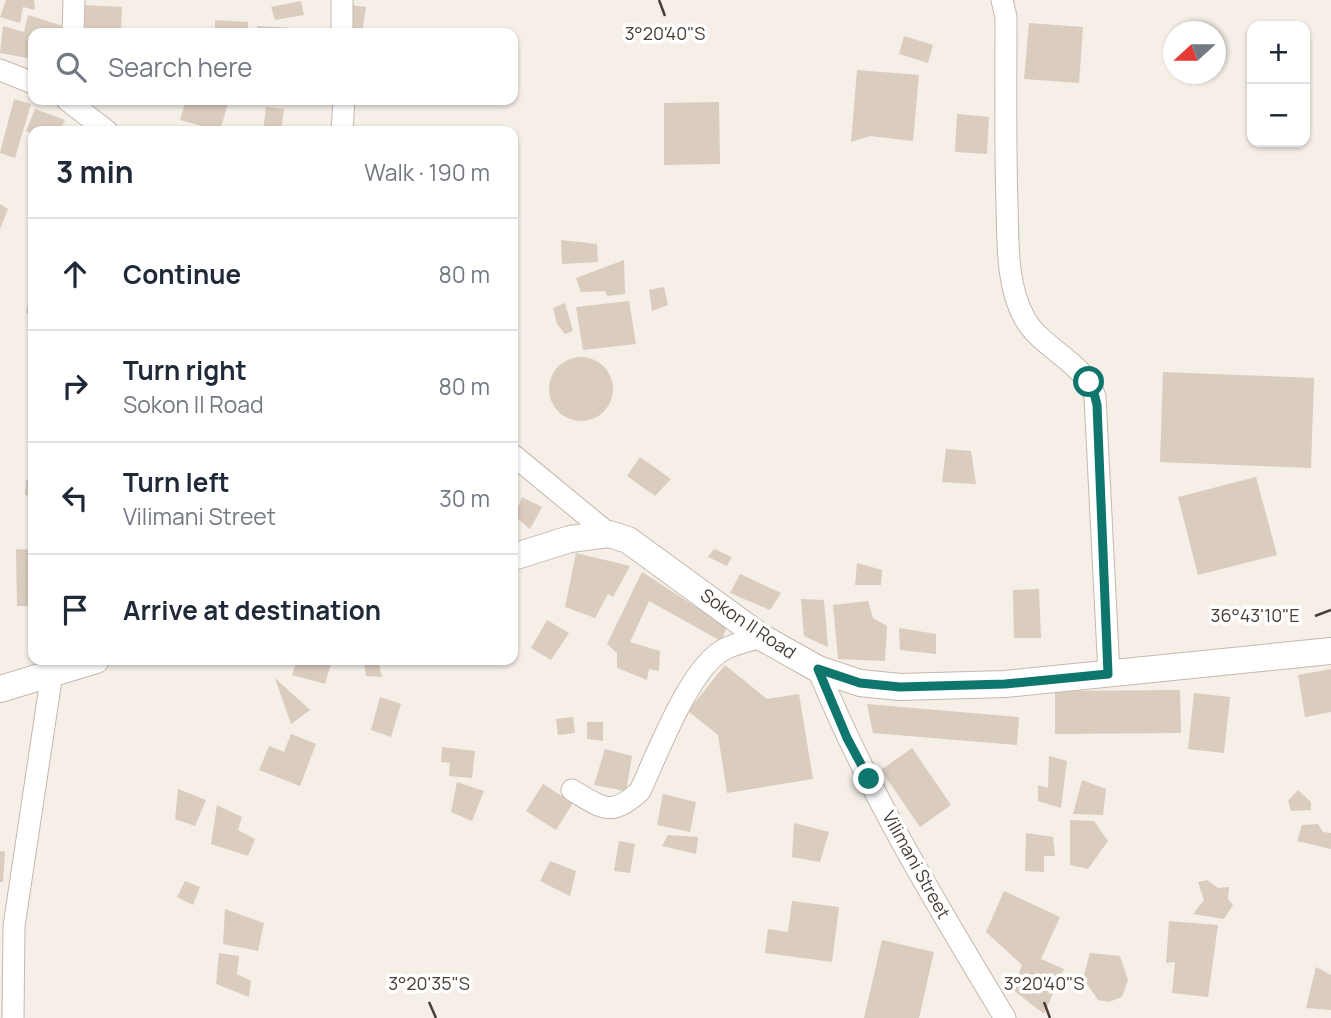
<!DOCTYPE html>
<meta charset="utf-8">
<style>
body{margin:0;font-family:Manrope,sans-serif;background:#f6f6f7;color:#1f2937}
.controls{position:absolute;right:21px;top:21px;display:grid;overflow:hidden;border-radius:14px;box-shadow:0 2px 5px #0004}
.controls button{width:63px;height:63px;display:grid;place-items:center;padding:0;border:0;border-bottom:2px solid #e0e1e3;background:#fff;color:#1f2937;font:35px sans-serif}
.compass{position:absolute;left:1163px;top:21px;width:63px;height:63px;border-radius:50%;background:#fff;box-shadow:0 2px 5px #0004;rotate:249deg}
.stop{position:absolute;width:21px;height:21px;margin:-16px;border:5px solid #0f766e;border-radius:50%;background:#fff}
.stop.end{background:#0f766e;border-color:#fff;box-shadow:0 2px 7px #0008}
.list{margin:0;padding:0;list-style:none}
h2{display:flex;justify-content:space-between;align-items:center;height:91px;margin:0;padding:0 28px;font-size:30px}
h2 small{font-size:23px;font-weight:400;color:#747a83}
.list li{display:grid;grid-template-columns:46px 1fr auto;gap:21px;align-items:center;box-sizing:border-box;height:112px;padding:0 28px;border-top:2px solid #e0e1e3}
.list b{display:block;font-size:26px;white-space:nowrap}
.list p{margin:0;font-size:23px;white-space:nowrap;color:#747a83}
.list em{font-size:23px;font-style:normal;color:#747a83}
.icon{flex:none;width:38px;height:38px;fill:none;stroke:currentColor;stroke-width:2;stroke-linecap:round;stroke-linejoin:round}
.map{position:relative;flex:none;width:1331px;height:1018px;overflow:hidden}
.search{position:absolute;background:#fff;box-shadow:0 2px 5px #0004;left:28px;top:28px;width:490px;height:77px;display:flex;align-items:center;gap:18px;box-sizing:border-box;padding:0 24px;border-radius:14px;color:#747a83;font-size:26px}
.panel{position:absolute;background:#fff;box-shadow:0 2px 5px #0004;left:28px;top:126px;width:490px;height:539px;border-radius:14px}
.map>svg:first-child{display:block}
.building{fill:#daccbf}
.lines{fill:none;stroke-linecap:round;stroke-linejoin:round}
.minor-casing{stroke:#c4b8ac;stroke-width:23}
.tertiary-casing{stroke:#c4b8ac;stroke-width:28}
.minor{stroke:#fff;stroke-width:21}
.tertiary{stroke:#fff;stroke-width:26}
.route{stroke:#0f766e;stroke-width:9}
.ticks{fill:none;stroke:#483e36;stroke-width:2.5}
.labels{text-anchor:middle;stroke-width:7;stroke-linejoin:round;paint-order:stroke}
.street-label{font-size:18px;fill:#483e36;stroke:#fff}
.ticks-label{font-size:18px;text-anchor:middle;fill:#483e36;stroke:#fff;stroke-width:7;stroke-linejoin:round;paint-order:stroke}
</style>
<div class="map">
<svg width="1331" height="1018" viewBox="0 0 1331 1018">
<rect width="100%" height="100%" fill="#f5efe7"/>
<!-- building -->
<g class="building">
<polygon points="6,0 34,0 35,10 23,7 20,23 0,17"/>
<polygon points="301,1 304,15 275,20 271,7"/>
<polygon points="84,5 122,7 121,33 83,33"/>
<polygon points="352,5 366,7 362,33 348,32"/>
<polygon points="28,15 63,26 62,33 33,33 33,59 0,53 3,26 24,32"/>
<polygon points="215,20 248,22 248,33 215,33"/>
<polygon points="1029,23 1083,27 1079,83 1024,79"/>
<polygon points="257,26 326,30 326,33 257,33"/>
<polygon points="904,36 933,45 928,63 899,54"/>
<polygon points="857,70 919,75 913,141 870,136 851,142"/>
<polygon points="14,99 31,104 15,158 0,153"/>
<polygon points="186,100 217,100 228,103 220,131 180,120"/>
<polygon points="719,102 720,164 664,165 664,103"/>
<polygon points="266,107 284,109 281,131 263,131"/>
<polygon points="35,109 65,120 60,131 33,131 33,134 26,131"/>
<polygon points="957,114 989,117 987,154 955,152"/>
<polygon points="0,204 8,209 0,229"/>
<polygon points="561,240 597,244 598,262 562,264"/>
<polygon points="624,260 625,294 607,296 605,291 581,292 576,278"/>
<polygon points="31,286 33,286 33,314 26,313"/>
<polygon points="664,287 668,305 652,311 649,290"/>
<polygon points="629,301 636,344 583,350 576,307"/>
<polygon points="565,303 573,331 565,334 557,324 553,308"/>
<circle cx="581" cy="389" r="32"/>
<polygon points="1163,372 1314,378 1311,468 1160,462"/>
<polygon points="946,449 971,451 976,484 942,482"/>
<polygon points="640,457 671,479 655,496 627,476"/>
<polygon points="1256,477 1277,555 1198,575 1178,497"/>
<polygon points="26,480 33,480 33,496 25,495"/>
<polygon points="522,497 542,507 530,529 515,516"/>
<polygon points="16,549 33,550 33,606 17,606"/>
<polygon points="714,549 732,557 727,566 708,557"/>
<polygon points="576,553 630,566 613,597 608,594 595,618 565,607"/>
<polygon points="857,563 882,570 881,585 855,585"/>
<polygon points="642,572 727,627 721,641 649,601 630,642 660,651 659,671 649,669 647,680 617,668 617,653 607,644"/>
<polygon points="740,574 781,593 770,610 730,593"/>
<polygon points="1039,589 1041,638 1014,638 1013,590"/>
<polygon points="801,599 824,600 828,647 804,636"/>
<polygon points="868,601 873,618 887,626 885,661 838,659 833,605"/>
<polygon points="547,620 569,633 551,660 531,648"/>
<polygon points="899,628 936,634 936,654 900,650"/>
<polygon points="297,660 332,660 325,684 292,675"/>
<polygon points="364,660 378,660 382,677 366,676"/>
<polygon points="725,665 767,699 799,694 813,779 727,793 718,735 688,711"/>
<polygon points="1331,669 1331,712 1305,717 1298,675"/>
<polygon points="275,678 310,710 291,724"/>
<polygon points="1180,690 1181,733 1055,734 1055,691"/>
<polygon points="1194,693 1230,697 1224,753 1188,749"/>
<polygon points="380,697 401,704 391,737 371,730"/>
<polygon points="867,704 1019,717 1017,745 873,733"/>
<polygon points="573,717 575,733 558,735 556,719"/>
<polygon points="587,722 603,722 603,741 587,739"/>
<polygon points="291,734 316,744 300,786 259,770 269,746 284,752"/>
<polygon points="442,747 475,751 472,778 449,776 450,763 441,762"/>
<polygon points="912,748 951,805 920,827 881,770"/>
<polygon points="605,749 632,756 626,791 594,785"/>
<polygon points="1049,756 1067,761 1061,808 1038,801 1038,785 1048,788"/>
<polygon points="1082,780 1106,789 1103,815 1073,814"/>
<polygon points="457,782 484,791 472,821 451,812"/>
<polygon points="543,784 573,803 556,830 526,811"/>
<polygon points="178,789 206,800 195,826 175,819"/>
<polygon points="1298,790 1311,802 1311,810 1291,811 1288,801"/>
<polygon points="663,794 696,802 690,832 657,825"/>
<polygon points="217,805 242,817 238,830 255,839 248,856 211,844"/>
<polygon points="1070,820 1094,821 1108,841 1088,869 1070,865"/>
<polygon points="794,823 829,832 820,862 792,857"/>
<polygon points="1318,824 1323,832 1331,833 1331,849 1297,841 1302,825"/>
<polygon points="1026,833 1053,837 1055,856 1044,856 1044,872 1025,871"/>
<polygon points="668,835 698,837 696,854 662,846"/>
<polygon points="619,841 635,844 630,873 614,871"/>
<polygon points="0,851 5,852 3,882 0,882"/>
<polygon points="550,861 576,871 570,896 540,881"/>
<polygon points="1207,880 1218,888 1229,887 1228,899 1233,905 1224,919 1193,914 1204,900 1198,882"/>
<polygon points="185,881 200,887 193,905 177,897"/>
<polygon points="1004,891 1060,917 1041,959 1064,969 1044,1014 1013,990 1022,965 986,932"/>
<polygon points="792,901 839,907 832,962 765,953 768,929 788,932"/>
<polygon points="225,909 264,923 258,951 223,944"/>
<polygon points="1169,921 1218,925 1208,997 1172,993 1175,962 1166,963"/>
<polygon points="882,940 934,952 919,1018 864,1018"/>
<polygon points="219,953 239,956 237,974 251,981 249,997 216,984"/>
<polygon points="1090,953 1120,956 1128,980 1122,997 1109,1002 1098,1000 1083,978"/>
<polygon points="1316,967 1331,975 1331,1010 1306,1008"/>
</g>
<g class="lines">
<!-- minor casing -->
<g class="minor-casing">
<g id="minor">
<path d="M1002 0 1006 17C1006 79 1005 142 1007 204 1008 240 1006 286 1025 319 1042 349 1085 362 1095 397L1109 674"/>
<polyline points="73,33 74,0"/>
<polyline points="342,33 342,0"/>
<polyline points="0,70 33,83"/>
<polyline points="67,100 107,131"/>
<polyline points="342,131 344,100"/>
<polyline points="513,455 609,534"/>
<path d="M818 669C868 792 937 905 1005 1018"/>
<path d="M572 790C602 808 611 818 640 791 657 755 690 666 725 649 736 643 750 641 761 637"/>
<polyline points="13,1018 14,926 52,673"/>
</g>
</g>
<!-- tertiary casing -->
<g class="tertiary-casing">
<g id="tertiary">
<polyline points="513,557 570,539 609,534 628,540 761,637 818,669 860,683 900,687 1005,684 1331,651"/>
<polyline points="0,689 96,660"/>
</g>
</g>
<!-- minor -->
<use href="#minor" class="minor"/>
<!-- tertiary -->
<use href="#tertiary" class="tertiary"/>
</g>
<g class="lines">
<!-- route -->
<polyline class="route" points="869,779 847,738 818,669 860,683 900,687 1005,684 1108,674 1097,405 1093,389 1089,382"/>
</g>
<!-- ticks -->
<path class="ticks" d="M659 0 665 16M1315 616 1331 610M429 1002 436 1018M1044 1002 1050 1018"/>
<g class="labels">
<!-- street labels -->
<g class="street-label">
<text transform="translate(748 624) rotate(34)" y="6">Sokon II Road</text>
<text transform="translate(916 865) rotate(61)" y="6">Vilimani Street</text>
</g>
</g>
<g class="ticks-label">
<text x="665" y="40">3°20'40"S</text>
<text x="1255" y="622">36°43'10"E</text>
<text x="429" y="990">3°20'35"S</text>
<text x="1044" y="990">3°20'40"S</text>
</g>
</svg>
<div class="controls">
<button>+</button>
<button>−</button>
</div>
<svg class="compass" viewBox="-18 -18 36 36"><path d="M0-13l5 13h-10z" fill="#e53935"/><path d="M0 13l5-13h-10z" fill="#747a83"/></svg>
<div class="stop" style="left:1089px;top:382px"></div>
<div class="stop end" style="left:869px;top:779px"></div>
<div class="search"><svg class="icon" aria-label="search" viewBox="0 0 24 24"><circle cx="10" cy="10" r="6"/><path d="M15 15l6 6"/></svg>Search here</div>
<section class="panel">
<h2>3 min<small>Walk · 190 m</small></h2>
<ul class="list">
<li><svg class="icon" aria-label="ahead" viewBox="0 0 24 24"><path d="M12 20V5M6 11l6-6 6 6"/></svg><div><b>Continue</b></div><em>80 m</em></li>
<li><svg class="icon" aria-label="right" viewBox="0 0 24 24"><path d="M7 20v-9h11M14 6l5 5-5 5"/></svg><div><b>Turn right</b><p>Sokon II Road</p></div><em>80 m</em></li>
<li><svg class="icon" aria-label="left" viewBox="0 0 24 24"><path d="M17 20v-9H6M10 6l-5 5 5 5"/></svg><div><b>Turn left</b><p>Vilimani Street</p></div><em>30 m</em></li>
<li><svg class="icon" aria-label="arrive" viewBox="0 0 24 24"><path d="M6 21V4h12l-3 4 3 4H6"/></svg><div><b>Arrive at destination</b></div></li>
</ul>
</section>
</div>
